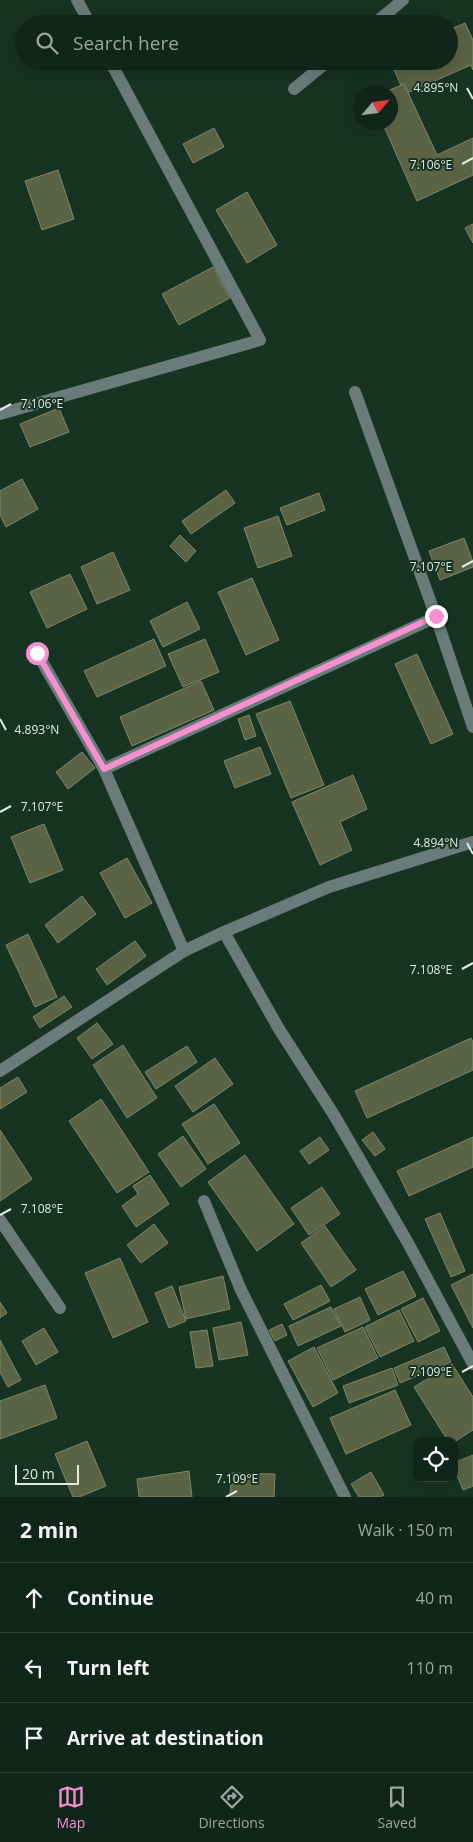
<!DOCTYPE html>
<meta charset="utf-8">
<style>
body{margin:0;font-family:"Open Sans",sans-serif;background:#1e3227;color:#f1f3f6}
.controls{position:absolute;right:15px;bottom:15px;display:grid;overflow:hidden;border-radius:10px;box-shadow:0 5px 20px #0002}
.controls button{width:45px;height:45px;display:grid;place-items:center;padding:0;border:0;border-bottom:1px solid #304339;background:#11261a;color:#f1f3f6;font:25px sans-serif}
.compass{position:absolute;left:353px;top:85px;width:45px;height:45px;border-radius:50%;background:#11261a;box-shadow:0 5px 20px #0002;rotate:62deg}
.scale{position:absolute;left:15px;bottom:12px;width:64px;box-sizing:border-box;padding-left:5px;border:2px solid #dcece1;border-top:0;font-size:14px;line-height:18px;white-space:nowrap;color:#dcece1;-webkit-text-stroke:4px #173322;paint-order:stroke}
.stop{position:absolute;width:15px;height:15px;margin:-11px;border:4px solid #f690d0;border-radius:50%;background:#fff}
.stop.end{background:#f690d0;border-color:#fff;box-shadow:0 1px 5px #0008}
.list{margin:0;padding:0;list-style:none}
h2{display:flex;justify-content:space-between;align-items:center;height:65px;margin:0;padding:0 20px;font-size:21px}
h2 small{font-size:16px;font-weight:400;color:#9ca5a2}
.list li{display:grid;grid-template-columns:32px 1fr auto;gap:15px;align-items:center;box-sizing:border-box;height:70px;padding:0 20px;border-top:1px solid #304339}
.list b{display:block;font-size:19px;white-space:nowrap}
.list em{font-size:16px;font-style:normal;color:#9ca5a2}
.icon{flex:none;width:28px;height:28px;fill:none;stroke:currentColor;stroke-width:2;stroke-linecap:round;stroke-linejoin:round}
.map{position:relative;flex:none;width:473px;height:1497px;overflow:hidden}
.search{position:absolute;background:#11261a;box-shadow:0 5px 20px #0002;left:15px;right:15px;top:15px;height:55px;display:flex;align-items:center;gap:12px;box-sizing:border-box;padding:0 18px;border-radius:28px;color:#9ca5a2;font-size:19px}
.sheet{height:275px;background:#11261a}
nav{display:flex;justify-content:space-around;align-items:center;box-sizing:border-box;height:70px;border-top:1px solid #304339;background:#11261a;font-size:14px;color:#9ca5a2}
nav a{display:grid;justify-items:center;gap:2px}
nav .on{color:#f690d0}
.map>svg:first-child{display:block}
.building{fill:#5a6344;stroke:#7f8868}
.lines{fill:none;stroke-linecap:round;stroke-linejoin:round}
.minor{stroke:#6a7c7a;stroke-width:12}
.route{stroke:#f690d0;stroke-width:6}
.ticks{fill:none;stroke:#dcece1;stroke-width:2}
.ticks-label{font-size:12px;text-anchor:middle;fill:#dcece1;stroke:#173322;stroke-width:4;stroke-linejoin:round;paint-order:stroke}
</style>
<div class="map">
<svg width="473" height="1497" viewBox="0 0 473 1497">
<rect width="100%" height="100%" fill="#173322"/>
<!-- building -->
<g class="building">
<polygon points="465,23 473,40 473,70 471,65 405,94 390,61 449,61 449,30"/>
<polygon points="404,84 437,155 473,138 473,175 417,201 382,122 390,122 390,92 385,92"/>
<polygon points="214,128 224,147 193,163 183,144"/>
<polygon points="58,170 74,219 42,230 25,181"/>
<polygon points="247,192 277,245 247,263 216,210"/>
<polygon points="473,224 473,243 465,228"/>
<polygon points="213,267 230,298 179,325 162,294"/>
<polygon points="59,408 69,432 30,447 20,424"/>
<polygon points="22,479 38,509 6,527 0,515 0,491"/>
<polygon points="226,490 235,503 191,534 182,521"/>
<polygon points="319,493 325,510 287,525 280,508"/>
<polygon points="278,516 292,556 258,568 244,528"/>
<polygon points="180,535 196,551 186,562 170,546"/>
<polygon points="464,538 473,562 473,567 440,580 429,551"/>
<polygon points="113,552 130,590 97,604 81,567"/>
<polygon points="70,574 87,609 47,628 30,592"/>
<polygon points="252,578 279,640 246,655 218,592"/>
<polygon points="187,602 200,629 163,647 150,621"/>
<polygon points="154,639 166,666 97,697 84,671"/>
<polygon points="205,639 219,672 183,687 168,654"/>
<polygon points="417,654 453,734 431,744 395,664"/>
<polygon points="201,681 214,710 132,746 120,717"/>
<polygon points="290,701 324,785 291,798 256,714"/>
<polygon points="249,715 256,736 245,740 238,719"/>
<polygon points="260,747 271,774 235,788 224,761"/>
<polygon points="82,752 95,768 68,789 56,772"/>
<polygon points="353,775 367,809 340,822 352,850 320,865 292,802"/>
<polygon points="44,824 63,870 30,883 11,837"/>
<polygon points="127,858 152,903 125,918 100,873"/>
<polygon points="82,896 96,914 58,943 45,925"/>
<polygon points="28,934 57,997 35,1007 6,945"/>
<polygon points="135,941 146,956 107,985 96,969"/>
<polygon points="64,996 72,1007 40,1028 33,1017"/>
<polygon points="97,1023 113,1044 92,1059 77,1038"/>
<polygon points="471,1038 473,1042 473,1070 367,1118 355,1091"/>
<polygon points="123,1045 157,1098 127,1118 93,1065"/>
<polygon points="187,1046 197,1062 156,1089 145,1072"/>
<polygon points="215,1058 233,1084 193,1112 175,1086"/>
<polygon points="18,1077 27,1092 0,1109 0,1088"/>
<polygon points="101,1099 149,1172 117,1193 69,1121"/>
<polygon points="214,1104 240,1143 208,1164 182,1124"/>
<polygon points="0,1130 32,1179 0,1201"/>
<polygon points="373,1132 385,1149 375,1156 362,1140"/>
<polygon points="183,1136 206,1169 181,1187 158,1154"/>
<polygon points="320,1137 329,1150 309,1164 300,1151"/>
<polygon points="473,1137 473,1167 409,1196 397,1171"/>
<polygon points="245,1155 294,1224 257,1251 208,1182"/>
<polygon points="150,1175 169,1204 136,1227 122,1206 138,1194 133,1186"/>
<polygon points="322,1187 340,1214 309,1235 291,1208"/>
<polygon points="440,1213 465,1271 451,1277 425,1219"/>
<polygon points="154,1224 168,1243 141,1263 127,1245"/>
<polygon points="325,1226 356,1270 331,1287 301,1243"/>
<polygon points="120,1258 148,1322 113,1338 85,1273"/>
<polygon points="403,1271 416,1296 378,1315 365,1289"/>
<polygon points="473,1274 473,1328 451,1285"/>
<polygon points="223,1276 230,1309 186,1319 179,1287"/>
<polygon points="321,1285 330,1301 293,1320 284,1304"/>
<polygon points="172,1286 186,1321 169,1328 155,1293"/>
<polygon points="360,1297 370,1320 345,1332 334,1309"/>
<polygon points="423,1298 440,1331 418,1342 401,1309"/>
<polygon points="0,1302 7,1313 0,1318"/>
<polygon points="331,1307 341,1326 298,1346 289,1326"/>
<polygon points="399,1310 414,1341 380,1357 365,1327"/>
<polygon points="241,1322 248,1355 219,1360 213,1328"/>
<polygon points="282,1324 287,1335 275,1341 269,1330"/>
<polygon points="363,1327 378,1358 333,1380 317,1348"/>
<polygon points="44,1328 58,1352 36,1365 22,1341"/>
<polygon points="207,1330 213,1366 196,1368 190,1332"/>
<polygon points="0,1340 21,1380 8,1387 0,1372"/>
<polygon points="314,1347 338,1393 313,1407 288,1361"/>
<polygon points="444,1347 451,1362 400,1383 394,1368"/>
<polygon points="452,1364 473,1397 473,1430 454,1442 448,1441 414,1387"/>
<polygon points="392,1368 398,1385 349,1403 343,1386"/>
<polygon points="45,1385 57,1418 0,1439 0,1401"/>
<polygon points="395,1390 411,1425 346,1454 330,1418"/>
<polygon points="87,1441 106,1486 79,1497 73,1497 55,1454"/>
<polygon points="473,1455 473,1486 463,1490 454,1468 454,1463"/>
<polygon points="189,1471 192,1497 139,1497 137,1479"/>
<polygon points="371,1472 384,1495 380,1497 359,1497 351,1484"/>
<polygon points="231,1473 275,1474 274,1497 230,1497"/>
</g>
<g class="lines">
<!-- minor -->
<g class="minor">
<polyline points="77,0 90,24"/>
<polyline points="374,24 403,0"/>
<polyline points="294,89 328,61"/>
<polyline points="355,392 436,617 473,727"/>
<polyline points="0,414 260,340 110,61"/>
<polyline points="37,653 104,769 184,951"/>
<polyline points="104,769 436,617"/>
<polyline points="224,932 279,1029 334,1115 408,1243 473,1364"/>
<polyline points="0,1071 184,951 224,932 329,887 473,842"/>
<polyline points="204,1201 241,1290 345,1497"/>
<polyline points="0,1220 60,1308"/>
</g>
</g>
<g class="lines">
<!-- route -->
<polyline class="route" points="37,653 104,769 436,616"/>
</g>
<!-- ticks -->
<path class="ticks" d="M467 88 473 99M462 164 473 158M0 410 11 404M462 567 473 561M0 719 6 730M0 812 11 806M467 843 473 854M462 969 473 963M0 1215 11 1209M462 1372 473 1366M226 1497 237 1491"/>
<g class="ticks-label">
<text x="436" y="92">4.895°N</text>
<text x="431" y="169">7.106°E</text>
<text x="42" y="408">7.106°E</text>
<text x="431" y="571">7.107°E</text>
<text x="37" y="734">4.893°N</text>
<text x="42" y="811">7.107°E</text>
<text x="436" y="847">4.894°N</text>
<text x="431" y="974">7.108°E</text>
<text x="42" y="1213">7.108°E</text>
<text x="431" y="1376">7.109°E</text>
<text x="237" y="1483">7.109°E</text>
</g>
</svg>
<div class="controls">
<button><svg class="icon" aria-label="locate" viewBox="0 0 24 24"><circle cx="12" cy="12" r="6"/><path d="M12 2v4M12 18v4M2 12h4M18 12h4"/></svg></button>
</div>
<svg class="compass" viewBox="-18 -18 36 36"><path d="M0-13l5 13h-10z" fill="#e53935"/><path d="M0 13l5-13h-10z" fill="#9ca5a2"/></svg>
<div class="scale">20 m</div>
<div class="stop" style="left:37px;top:653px"></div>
<div class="stop end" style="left:436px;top:616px"></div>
<div class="search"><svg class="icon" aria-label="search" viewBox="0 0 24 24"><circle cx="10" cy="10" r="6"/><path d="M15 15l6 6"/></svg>Search here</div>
</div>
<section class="sheet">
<h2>2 min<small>Walk · 150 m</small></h2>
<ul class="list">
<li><svg class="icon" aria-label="ahead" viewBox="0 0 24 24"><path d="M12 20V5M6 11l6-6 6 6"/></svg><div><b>Continue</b></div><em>40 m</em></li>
<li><svg class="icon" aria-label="left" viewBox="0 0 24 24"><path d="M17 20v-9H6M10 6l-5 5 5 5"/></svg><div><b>Turn left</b></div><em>110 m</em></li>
<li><svg class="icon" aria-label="arrive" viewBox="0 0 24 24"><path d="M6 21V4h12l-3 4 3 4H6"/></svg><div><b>Arrive at destination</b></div></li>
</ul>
</section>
<nav>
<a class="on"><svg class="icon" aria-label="map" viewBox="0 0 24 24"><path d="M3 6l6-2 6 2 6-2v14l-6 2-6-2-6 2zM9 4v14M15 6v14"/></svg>Map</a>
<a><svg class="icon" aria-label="directions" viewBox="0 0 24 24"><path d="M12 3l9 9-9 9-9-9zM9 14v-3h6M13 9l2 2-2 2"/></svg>Directions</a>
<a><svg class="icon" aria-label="saved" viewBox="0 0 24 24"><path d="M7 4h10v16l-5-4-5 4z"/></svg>Saved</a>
</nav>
